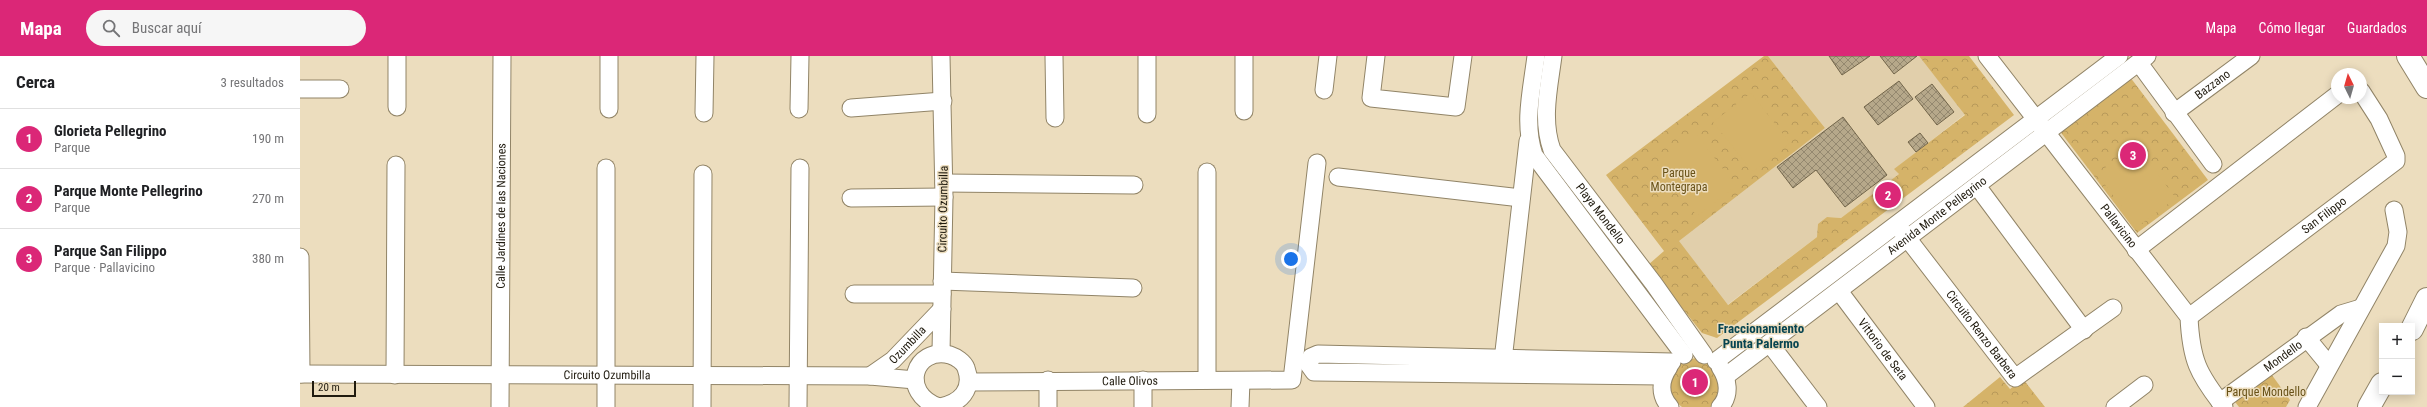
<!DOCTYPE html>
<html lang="es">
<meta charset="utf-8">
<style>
body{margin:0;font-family:"Roboto Condensed",sans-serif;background:#f6f6f6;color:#202124}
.controls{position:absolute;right:12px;bottom:12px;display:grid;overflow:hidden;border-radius:0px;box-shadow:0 2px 10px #0003}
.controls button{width:36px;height:36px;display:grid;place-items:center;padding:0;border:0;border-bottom:1px solid #e0e0e0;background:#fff;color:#202124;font:20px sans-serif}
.compass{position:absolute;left:2031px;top:12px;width:36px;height:36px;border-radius:50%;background:#fff;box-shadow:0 2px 10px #0003;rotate:355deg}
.scale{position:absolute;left:12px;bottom:10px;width:44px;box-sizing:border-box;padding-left:4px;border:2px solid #201b0f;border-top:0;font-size:11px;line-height:14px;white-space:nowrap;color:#201b0f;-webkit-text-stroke:3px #ecddbe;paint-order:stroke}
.you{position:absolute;left:991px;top:203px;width:14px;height:14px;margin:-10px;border:3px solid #fff;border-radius:50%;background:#1a73e8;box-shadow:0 0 0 6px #1a73e833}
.badge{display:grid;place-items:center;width:26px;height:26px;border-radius:50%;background:#db2777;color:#fff;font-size:13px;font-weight:700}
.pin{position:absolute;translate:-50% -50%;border:2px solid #fff;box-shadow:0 1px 4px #0006}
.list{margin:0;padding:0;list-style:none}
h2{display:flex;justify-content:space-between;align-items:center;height:52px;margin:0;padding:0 16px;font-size:17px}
h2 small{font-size:13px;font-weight:400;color:#757577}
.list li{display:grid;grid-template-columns:26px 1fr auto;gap:12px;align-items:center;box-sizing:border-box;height:60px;padding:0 16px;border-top:1px solid #e0e0e0}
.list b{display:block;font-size:15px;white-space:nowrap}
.list p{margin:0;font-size:13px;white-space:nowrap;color:#757577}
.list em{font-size:13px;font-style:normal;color:#757577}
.icon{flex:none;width:22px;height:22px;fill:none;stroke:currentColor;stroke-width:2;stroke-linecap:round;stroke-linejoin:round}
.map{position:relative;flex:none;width:2127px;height:351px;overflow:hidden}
header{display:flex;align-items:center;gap:24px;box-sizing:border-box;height:56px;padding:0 20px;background:#db2777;color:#fff}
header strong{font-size:19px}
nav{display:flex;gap:22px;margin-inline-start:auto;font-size:14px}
.search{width:280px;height:36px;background:#f6f6f6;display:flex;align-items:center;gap:10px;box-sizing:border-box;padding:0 14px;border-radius:22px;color:#757577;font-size:15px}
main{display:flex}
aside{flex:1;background:#fff}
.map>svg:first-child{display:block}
.built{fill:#e1cfab}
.park{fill:url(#park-crowns)}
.garden{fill:#d5b369}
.building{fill:url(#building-cross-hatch);stroke:#72654a}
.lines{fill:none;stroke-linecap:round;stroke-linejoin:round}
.street-casing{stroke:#918467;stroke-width:19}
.secondary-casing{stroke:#918467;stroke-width:24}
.street{stroke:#fff;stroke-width:17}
.secondary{stroke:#fff;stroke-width:22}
.labels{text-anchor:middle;stroke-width:3;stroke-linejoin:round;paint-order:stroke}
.street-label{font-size:12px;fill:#201b0f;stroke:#ecddbe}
.park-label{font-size:12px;fill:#695218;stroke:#ecddbe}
.neighbourhood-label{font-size:13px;font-weight:bold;fill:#074450;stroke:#ecddbe}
</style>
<header>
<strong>Mapa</strong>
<div class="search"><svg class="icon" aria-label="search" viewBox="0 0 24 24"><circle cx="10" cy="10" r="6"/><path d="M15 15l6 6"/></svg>Buscar aquí</div>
<nav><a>Mapa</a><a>Cómo llegar</a><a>Guardados</a></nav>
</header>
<main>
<aside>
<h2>Cerca<small>3 resultados</small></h2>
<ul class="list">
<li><span class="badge">1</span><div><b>Glorieta Pellegrino</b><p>Parque</p></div><em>190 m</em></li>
<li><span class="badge">2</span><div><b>Parque Monte Pellegrino</b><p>Parque</p></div><em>270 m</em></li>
<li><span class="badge">3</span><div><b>Parque San Filippo</b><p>Parque · Pallavicino</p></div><em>380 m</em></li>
</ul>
</aside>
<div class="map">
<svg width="2127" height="351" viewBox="0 0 2127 351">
<defs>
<pattern id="park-crowns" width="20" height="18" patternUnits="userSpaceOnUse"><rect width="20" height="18" fill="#d5b369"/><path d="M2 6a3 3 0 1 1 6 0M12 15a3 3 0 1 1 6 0" fill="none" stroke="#b7995a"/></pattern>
<pattern id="building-cross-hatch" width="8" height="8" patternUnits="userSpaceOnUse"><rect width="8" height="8" fill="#b6a88a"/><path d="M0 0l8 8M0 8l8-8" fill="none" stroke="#94886f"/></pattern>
</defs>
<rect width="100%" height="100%" fill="#ecddbe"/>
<!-- built -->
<polygon class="built" points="1468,0 1619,0 1665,58 1595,113 1599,118 1541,162 1527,161 1517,181 1427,249 1378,185 1525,72"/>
<!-- park -->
<g class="park">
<polygon points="1464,0 1468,0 1525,72 1379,185 1428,249 1517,181 1518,168 1527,161 1541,162 1599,118 1594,113 1665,59 1619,0 1669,0 1714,59 1417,282 1402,277 1348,209 1364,195 1306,119"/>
<polygon points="1830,21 1908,124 1837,177 1759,74"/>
<path d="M1396 302 1412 308 1421 321 1417 345 1410 351H1382C1358 335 1371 306 1396 302Z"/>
<polygon points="1969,315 1990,344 1986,351 1939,351 1932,342"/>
<polygon points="1700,321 1710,333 1723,323 1745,351 1663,351"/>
</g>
<!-- garden -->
<g class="garden">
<polygon points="1451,37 1490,87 1453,116 1413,66"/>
<polygon points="1397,79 1436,130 1397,160 1357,109"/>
<polygon points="1835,89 1876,142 1837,171 1797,118"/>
</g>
<!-- building -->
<g class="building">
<polygon points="1529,0 1570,0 1542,19"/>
<polygon points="1580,0 1617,0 1594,18"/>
<polygon points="1599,25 1613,43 1578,69 1564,51"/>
<polygon points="1632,28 1654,56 1637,69 1615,41"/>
<polygon points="1543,61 1587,119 1545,151 1516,114 1493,132 1477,111"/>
<polygon points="1620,77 1628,87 1616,96 1608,86"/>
</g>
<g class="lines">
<!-- street casing -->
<g class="street-casing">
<g id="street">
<polyline points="641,0 644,141 641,297"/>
<polyline points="754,0 755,62"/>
<polyline points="847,0 847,58"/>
<polyline points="944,0 944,55"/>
<polyline points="1076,0 1071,42 1156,51 1163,0"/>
<path d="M1236 0C1232 33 1223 67 1234 99L1384 299"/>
<path id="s1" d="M1253 0C1249 31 1241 64 1252 94L1354 228 1404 299"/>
<path id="s2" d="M1687 0 1889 261C1891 304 1898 318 1924 351"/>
<polyline points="1839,7 1913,108"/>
<polyline points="0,33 40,33"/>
<polyline points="1024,34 1028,0"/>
<polyline points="97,51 97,0"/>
<polyline points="551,52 643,45"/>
<polyline points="309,53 309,0"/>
<polyline points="499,53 500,0"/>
<polyline points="404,57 405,0"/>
<path id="s3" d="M1874 57 1951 0"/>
<polyline points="1038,121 1221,142"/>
<polyline points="644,127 834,129"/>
<polyline points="1677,130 1784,274"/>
<polyline points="551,142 644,141"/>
<path id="s4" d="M1601 174 1715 322 1813 252"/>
<polyline points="1836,194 2037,39"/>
<polyline points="0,201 1,318"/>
<polyline points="642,225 833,232"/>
<path id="s5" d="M1539 235 1626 351"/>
<polyline points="554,238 642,238"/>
<path id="s6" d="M1889 261 2096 105V100L2079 63 2061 35"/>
<polyline points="2006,281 2029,309"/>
<polyline points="1470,288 1518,351"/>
<polyline points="1416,305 1819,0"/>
<path d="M1369 311C1360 324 1359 339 1370 351"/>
<path d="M1420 311C1428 323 1431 339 1420 351"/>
<polyline points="1202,313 1228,85"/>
<path id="s7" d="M0 318 570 320 615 324"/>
<polyline points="95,319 96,109"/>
<path id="s8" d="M570 320 593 304 642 253"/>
<polyline points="1363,320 1014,316 1009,309 1011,301 1018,298 1372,306"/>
<path id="s9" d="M1426 320 1847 0"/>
<polyline points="907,324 907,116"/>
<path id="s10" d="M669 326 992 324 1017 107"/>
<path id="s11" d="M1920 346 2041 258 2061 252"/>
<path id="s12" d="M200 351 202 0"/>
<polyline points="306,351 306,112"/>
<polyline points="402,351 403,118"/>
<polyline points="498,351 500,112"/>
<path d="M639 351C599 337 614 290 650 299 656 301 664 306 666 312 674 334 660 347 640 351"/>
<polyline points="748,351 748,324"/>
<polyline points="843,351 843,324"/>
<polyline points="940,351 941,325"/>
<polyline points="1815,351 1844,329"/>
<polyline points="2007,351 2096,190 2098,176 2094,154"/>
</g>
</g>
<!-- secondary casing -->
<g class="secondary-casing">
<g id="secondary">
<polyline points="2108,0 2127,31"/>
<polyline points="2112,273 2127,243"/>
<polyline points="2069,351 2082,328"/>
</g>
</g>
<!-- street -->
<use href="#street" class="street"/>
<!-- secondary -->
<use href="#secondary" class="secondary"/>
</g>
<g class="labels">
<!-- street labels -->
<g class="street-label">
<text dy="4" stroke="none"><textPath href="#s3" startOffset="48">Bazzano</textPath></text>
<text transform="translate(643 153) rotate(-89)" y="4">Circuito Ozumbilla</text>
<text dy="4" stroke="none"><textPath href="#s1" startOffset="175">Playa Mondello</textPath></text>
<text dy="4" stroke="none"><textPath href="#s12" startOffset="191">Calle Jardines de las Naciones</textPath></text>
<text dy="4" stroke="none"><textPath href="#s9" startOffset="265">Avenida Monte Pellegrino</textPath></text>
<text dy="4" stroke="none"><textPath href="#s6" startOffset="169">San Filippo</textPath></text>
<text dy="4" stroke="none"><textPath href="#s2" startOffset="215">Pallavicino</textPath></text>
<text dy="4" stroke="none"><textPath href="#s4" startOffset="132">Circuito Renzo Barbera</textPath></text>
<text dy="4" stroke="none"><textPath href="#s8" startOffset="49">Ozumbilla</textPath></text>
<text dy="4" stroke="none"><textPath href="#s5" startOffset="73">Vittorio de Seta</textPath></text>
<text dy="4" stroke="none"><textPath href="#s11" startOffset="78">Mondello</textPath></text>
<text dy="4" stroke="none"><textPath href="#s7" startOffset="307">Circuito Ozumbilla</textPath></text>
<text dy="4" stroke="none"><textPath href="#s10" startOffset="161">Calle Olivos</textPath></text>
</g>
<!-- park labels -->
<g class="park-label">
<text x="1379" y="121">Parque<tspan x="1379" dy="14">Montegrapa</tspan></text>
<text x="1966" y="340">Parque Mondello</text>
</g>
<!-- neighbourhood labels -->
<g class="neighbourhood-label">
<text x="1461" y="277">Fraccionamiento<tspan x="1461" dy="15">Punta Palermo</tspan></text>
</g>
</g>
</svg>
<div class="controls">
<button>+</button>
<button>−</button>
</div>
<svg class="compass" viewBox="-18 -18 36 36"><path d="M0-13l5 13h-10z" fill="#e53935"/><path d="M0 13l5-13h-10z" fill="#757577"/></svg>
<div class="scale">20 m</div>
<div class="you"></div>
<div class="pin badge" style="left:1395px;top:326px">1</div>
<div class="pin badge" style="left:1588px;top:139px">2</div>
<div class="pin badge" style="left:1833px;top:99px">3</div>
</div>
</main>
